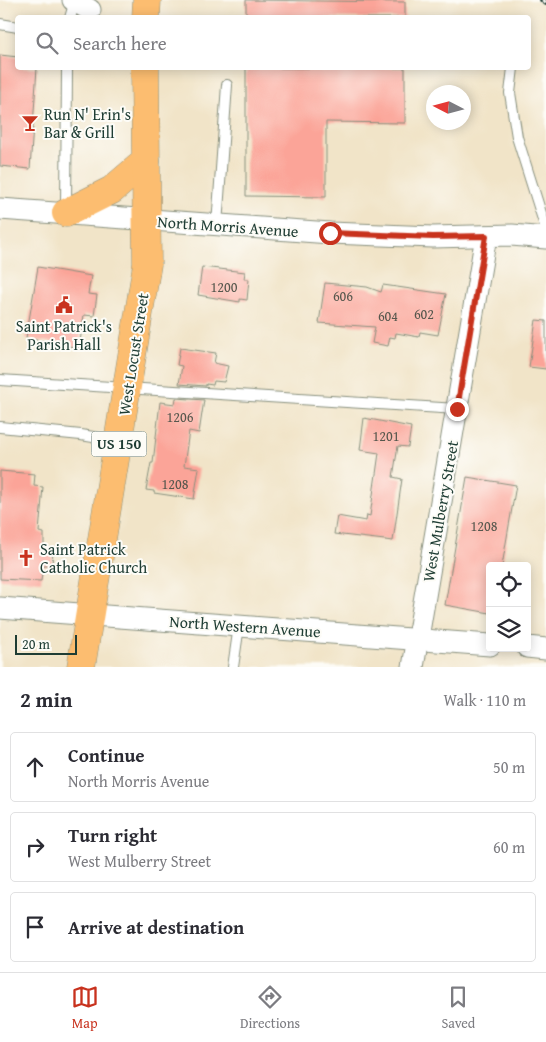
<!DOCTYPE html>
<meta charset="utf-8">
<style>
body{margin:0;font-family:"Gentium Book Plus",serif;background:#f2f2f3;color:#2b2b33}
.controls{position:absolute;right:15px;bottom:15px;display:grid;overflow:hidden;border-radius:5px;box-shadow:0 2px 12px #0003}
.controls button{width:45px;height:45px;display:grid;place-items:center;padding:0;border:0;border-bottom:1px solid #e1e1e2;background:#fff;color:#2b2b33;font:25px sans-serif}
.compass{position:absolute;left:426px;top:85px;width:45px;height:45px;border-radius:50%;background:#fff;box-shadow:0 2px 12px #0003;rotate:276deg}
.scale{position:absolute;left:15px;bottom:12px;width:62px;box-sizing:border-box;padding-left:5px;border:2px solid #1f3d34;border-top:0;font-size:14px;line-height:18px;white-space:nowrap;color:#1f3d34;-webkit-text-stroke:4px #fdfcf7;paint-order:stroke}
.stop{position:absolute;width:15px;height:15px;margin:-11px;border:4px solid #c8321e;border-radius:50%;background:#fff}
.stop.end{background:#c8321e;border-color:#fff;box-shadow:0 1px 5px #0008}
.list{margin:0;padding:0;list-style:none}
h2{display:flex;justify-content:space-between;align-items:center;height:65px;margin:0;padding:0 20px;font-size:21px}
h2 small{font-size:16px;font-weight:400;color:#7c7c81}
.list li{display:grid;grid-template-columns:32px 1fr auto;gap:15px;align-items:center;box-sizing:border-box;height:70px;margin:0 10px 10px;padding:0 10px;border:1px solid #e1e1e2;border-radius:5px}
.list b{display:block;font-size:19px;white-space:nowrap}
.list p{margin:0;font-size:16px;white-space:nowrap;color:#7c7c81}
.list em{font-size:16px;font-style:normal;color:#7c7c81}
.icon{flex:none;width:28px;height:28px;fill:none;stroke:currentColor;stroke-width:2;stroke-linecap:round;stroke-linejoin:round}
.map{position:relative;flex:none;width:546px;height:667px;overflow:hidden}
.search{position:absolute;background:#fff;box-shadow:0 2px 12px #0003;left:15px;right:15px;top:15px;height:55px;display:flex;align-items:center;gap:12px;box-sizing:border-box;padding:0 18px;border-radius:5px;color:#7c7c81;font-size:19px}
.sheet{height:305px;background:#fff}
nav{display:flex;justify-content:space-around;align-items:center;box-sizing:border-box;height:70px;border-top:1px solid #e1e1e2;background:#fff;font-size:14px;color:#7c7c81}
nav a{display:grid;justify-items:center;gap:2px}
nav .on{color:#c8321e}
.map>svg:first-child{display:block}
.building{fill:#fba498}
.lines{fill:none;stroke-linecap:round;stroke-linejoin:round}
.lane-casing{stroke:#88907e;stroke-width:12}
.street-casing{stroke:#88907e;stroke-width:23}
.primary-casing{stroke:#88907e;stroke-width:29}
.lane{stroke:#fff;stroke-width:10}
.street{stroke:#fff;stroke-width:21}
.primary{stroke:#fcbd6f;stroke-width:28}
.rail-casing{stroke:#1f3d34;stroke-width:5.5}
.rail{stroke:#fdfcf7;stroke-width:4;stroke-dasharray:11;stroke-linecap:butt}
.route{stroke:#c8321e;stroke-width:6}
.labels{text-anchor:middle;stroke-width:4;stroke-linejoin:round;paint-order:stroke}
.number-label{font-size:14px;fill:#56574d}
.shield{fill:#fdfcf7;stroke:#62766e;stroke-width:1}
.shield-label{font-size:15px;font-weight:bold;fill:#1f3d34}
.poi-label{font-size:16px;fill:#1f3d34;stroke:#fdfcf7;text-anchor:start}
.street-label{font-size:16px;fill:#1f3d34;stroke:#fdfcf7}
</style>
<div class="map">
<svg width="546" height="667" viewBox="0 0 546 667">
<rect width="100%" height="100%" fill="#fdfcf7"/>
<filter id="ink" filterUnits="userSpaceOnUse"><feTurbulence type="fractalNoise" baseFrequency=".02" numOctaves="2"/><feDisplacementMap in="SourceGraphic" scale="10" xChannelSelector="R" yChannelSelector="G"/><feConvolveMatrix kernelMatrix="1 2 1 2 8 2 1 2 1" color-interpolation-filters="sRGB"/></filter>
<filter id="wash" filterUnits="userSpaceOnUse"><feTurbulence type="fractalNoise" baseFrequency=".0096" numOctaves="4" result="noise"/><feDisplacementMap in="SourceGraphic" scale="20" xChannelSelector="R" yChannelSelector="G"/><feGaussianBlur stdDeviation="1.12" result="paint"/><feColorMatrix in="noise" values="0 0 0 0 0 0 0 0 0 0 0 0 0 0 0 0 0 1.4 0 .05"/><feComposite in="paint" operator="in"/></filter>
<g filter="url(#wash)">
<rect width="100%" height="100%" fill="#f1e4c8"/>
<g id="blocks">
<!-- building -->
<g class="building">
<polygon points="246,0 405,2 405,18 246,18"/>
<polygon points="0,55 18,57 18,68 37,68 30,169 0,166"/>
<polygon points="246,68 405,68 405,123 326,122 326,197 246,196"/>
<polygon points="38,267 91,276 88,294 97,295 94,316 84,315 79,348 26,338"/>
<polygon points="202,267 245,272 244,279 249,279 247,300 240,299 240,302 198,295"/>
<polygon points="325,283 367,287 381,292 383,285 446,294 438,335 420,332 419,337 396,333 395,338 390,337 388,346 372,343 375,327 319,323"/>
<polygon points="536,320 546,321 546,369 529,367"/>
<polygon points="180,348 216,353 214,363 228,366 224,382 214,381 213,385 206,384 206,386 179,384 182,366 177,365"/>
<polygon points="176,398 204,400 199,433 189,431 184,466 199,468 194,499 154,493 154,491 146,490 151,463 153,463 160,402 175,404"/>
<polygon points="364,418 411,427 408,447 398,446 393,477 402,479 393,541 334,534 337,516 366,521 367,515 370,516 379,453 360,450"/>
<polygon points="0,471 35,474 34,486 43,487 39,532 44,533 44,550 53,550 52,566 43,566 41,581 0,579"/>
<polygon points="467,477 516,485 502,566 490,566 490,613 445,605"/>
</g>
</g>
</g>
<g filter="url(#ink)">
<use href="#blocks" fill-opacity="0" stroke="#88907e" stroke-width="1"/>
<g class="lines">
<!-- lane casing -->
<g class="lane-casing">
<g id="lane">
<polyline points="70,18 75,1"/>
<polyline points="0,24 18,27"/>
<polyline points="513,68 510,93 517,137 546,229"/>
<polyline points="66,209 67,68"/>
<polyline points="217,225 227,85"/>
<polyline points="0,380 457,409"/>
<polyline points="0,427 81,435 118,441"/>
<polyline points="233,667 239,626"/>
</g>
</g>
<!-- street casing -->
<g class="street-casing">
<g id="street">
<polyline points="73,0 90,10"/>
<polyline points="0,209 330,233 433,237 512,235 546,238"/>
<polyline points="0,608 490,645"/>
<polyline points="527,647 546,649"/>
<polyline points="413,667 486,236"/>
</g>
</g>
<!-- primary casing -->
<g class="primary-casing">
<g id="primary">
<polyline points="146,18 147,0"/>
<polyline points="66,213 112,190 146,161"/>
<polyline points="81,667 147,264 145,68"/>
</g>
</g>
<!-- lane -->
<use href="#lane" class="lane"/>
<!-- street -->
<use href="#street" class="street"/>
<!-- primary -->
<use href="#primary" class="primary"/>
<!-- rail casing -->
<g class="rail-casing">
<polyline id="rail" points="542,0 546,3"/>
</g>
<!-- rail -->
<use href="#rail" class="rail"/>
</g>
</g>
<g class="lines" filter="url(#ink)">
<!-- route -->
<polyline class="route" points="330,233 433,237 486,236 457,409"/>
</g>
<!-- icons -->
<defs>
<g id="bar-bare" transform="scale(1.35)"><path d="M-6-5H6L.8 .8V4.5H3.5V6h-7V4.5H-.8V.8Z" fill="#c8321e" stroke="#fdfcf7" stroke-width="2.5" paint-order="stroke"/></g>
<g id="civic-bare" transform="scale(1.35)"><path d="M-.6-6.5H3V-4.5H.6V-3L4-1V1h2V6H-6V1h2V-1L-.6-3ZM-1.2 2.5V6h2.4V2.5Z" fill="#c8321e" stroke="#fdfcf7" stroke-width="2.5" paint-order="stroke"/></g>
<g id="church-bare" transform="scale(1.35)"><path d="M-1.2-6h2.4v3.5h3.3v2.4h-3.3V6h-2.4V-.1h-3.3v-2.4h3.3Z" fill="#c8321e" stroke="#fdfcf7" stroke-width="2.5" paint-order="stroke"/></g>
</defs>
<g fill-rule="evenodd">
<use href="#bar-bare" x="30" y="123"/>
<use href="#civic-bare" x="64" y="305"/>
<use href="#church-bare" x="26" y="558"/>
</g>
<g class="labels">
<!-- number labels -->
<g class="number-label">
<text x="224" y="292">1200</text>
<text x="343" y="301">606</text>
<text x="424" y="319">602</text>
<text x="388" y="321">604</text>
<text x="180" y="422">1206</text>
<text x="386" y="441">1201</text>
<text x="175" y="489">1208</text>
<text x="484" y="531">1208</text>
</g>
<!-- shield labels -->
<rect class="shield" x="91.5" y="431.5" width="55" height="25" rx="4"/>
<g class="shield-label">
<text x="119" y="449">US 150</text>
</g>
<!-- poi labels -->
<g class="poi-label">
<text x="44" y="120">Run N' Erin's<tspan x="44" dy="18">Bar &amp; Grill</tspan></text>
<text x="64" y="332" text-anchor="middle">Saint Patrick's<tspan x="64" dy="18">Parish Hall</tspan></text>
<text x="40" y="555">Saint Patrick<tspan x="40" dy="18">Catholic Church</tspan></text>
</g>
<!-- street labels -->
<g class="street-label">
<text transform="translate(228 226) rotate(4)" y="6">North Morris Avenue</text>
<text transform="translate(133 354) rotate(-81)" y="6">West Locust Street</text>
<text transform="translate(440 511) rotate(-80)" y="6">West Mulberry Street</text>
<text transform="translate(245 626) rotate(4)" y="6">North Western Avenue</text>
</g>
</g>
</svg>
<div class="controls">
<button><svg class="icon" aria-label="locate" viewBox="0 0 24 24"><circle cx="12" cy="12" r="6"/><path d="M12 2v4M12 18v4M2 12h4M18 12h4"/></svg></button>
<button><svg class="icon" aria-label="layers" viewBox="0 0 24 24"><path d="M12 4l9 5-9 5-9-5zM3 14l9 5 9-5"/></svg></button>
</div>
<svg class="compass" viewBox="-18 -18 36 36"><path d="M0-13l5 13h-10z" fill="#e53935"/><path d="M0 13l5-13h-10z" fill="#7c7c81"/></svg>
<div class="scale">20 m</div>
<div class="stop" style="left:330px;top:233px"></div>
<div class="stop end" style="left:457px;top:409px"></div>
<div class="search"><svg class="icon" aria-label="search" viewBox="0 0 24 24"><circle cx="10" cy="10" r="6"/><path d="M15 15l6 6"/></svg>Search here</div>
</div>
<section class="sheet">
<h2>2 min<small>Walk · 110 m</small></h2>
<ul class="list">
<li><svg class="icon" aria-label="ahead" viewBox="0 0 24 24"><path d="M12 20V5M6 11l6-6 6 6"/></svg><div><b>Continue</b><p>North Morris Avenue</p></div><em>50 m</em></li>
<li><svg class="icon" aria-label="right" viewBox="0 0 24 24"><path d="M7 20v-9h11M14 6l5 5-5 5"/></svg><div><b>Turn right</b><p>West Mulberry Street</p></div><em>60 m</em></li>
<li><svg class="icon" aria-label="arrive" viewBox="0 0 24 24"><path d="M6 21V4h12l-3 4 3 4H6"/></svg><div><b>Arrive at destination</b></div></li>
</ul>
</section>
<nav>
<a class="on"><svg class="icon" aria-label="map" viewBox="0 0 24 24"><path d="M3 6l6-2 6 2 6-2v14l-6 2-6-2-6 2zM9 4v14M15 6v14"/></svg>Map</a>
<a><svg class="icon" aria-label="directions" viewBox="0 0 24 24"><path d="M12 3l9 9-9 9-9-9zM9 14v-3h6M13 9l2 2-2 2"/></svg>Directions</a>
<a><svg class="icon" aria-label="saved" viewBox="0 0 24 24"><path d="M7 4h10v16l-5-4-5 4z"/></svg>Saved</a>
</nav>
